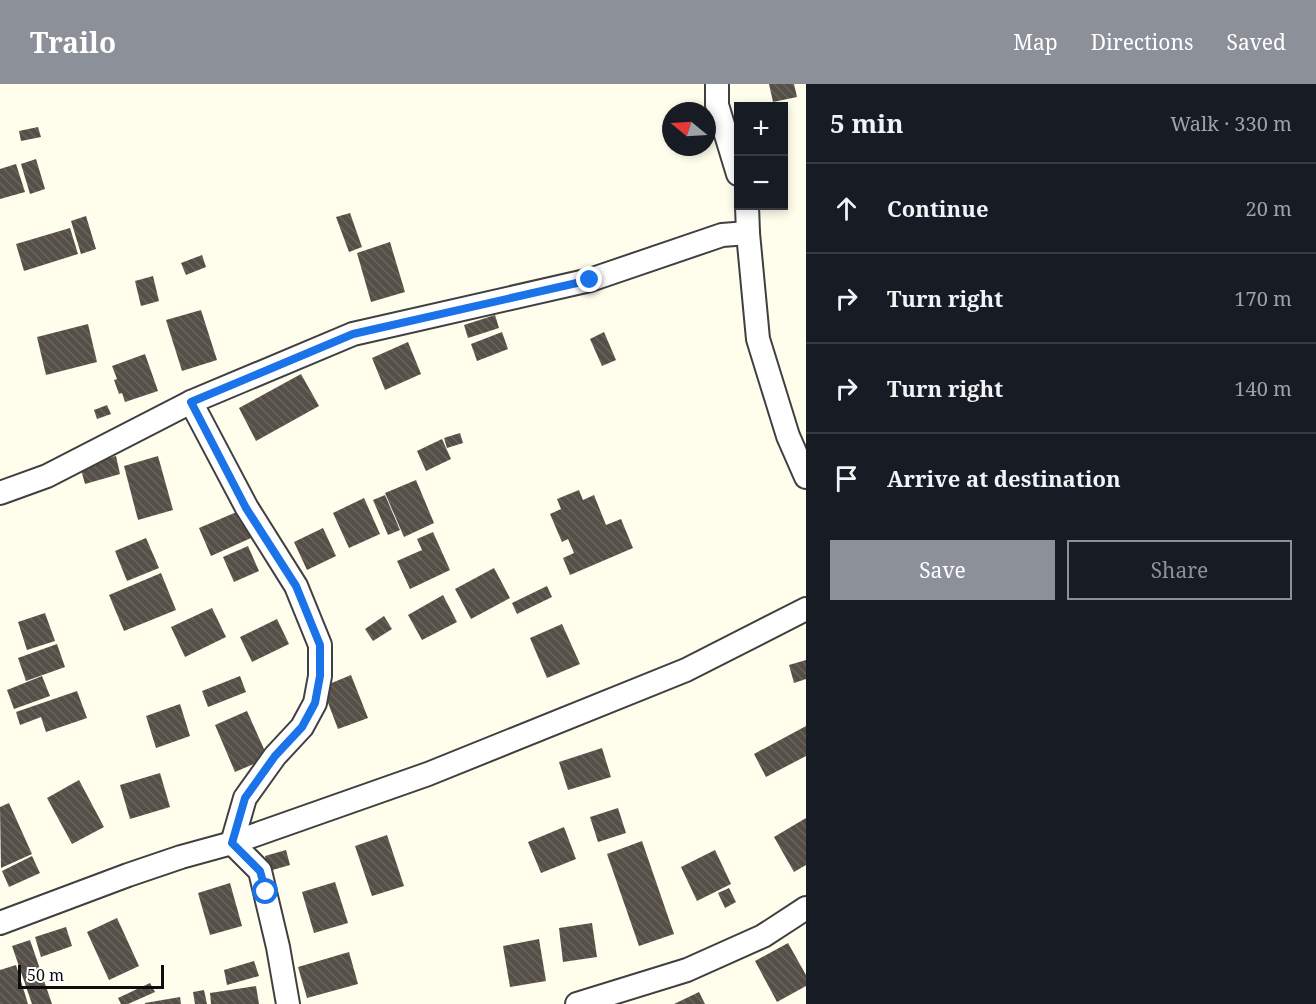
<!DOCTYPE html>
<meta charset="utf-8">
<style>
body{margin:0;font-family:"Noto Serif",serif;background:#20242c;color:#f1f3f6}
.controls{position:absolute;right:18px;top:18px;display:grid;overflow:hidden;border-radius:0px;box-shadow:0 3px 9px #0003}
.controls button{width:54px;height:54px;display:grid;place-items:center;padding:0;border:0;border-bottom:2px solid #363941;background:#171b24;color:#f1f3f6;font:30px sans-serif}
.compass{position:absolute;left:662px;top:18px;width:54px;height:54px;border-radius:50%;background:#171b24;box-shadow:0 3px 9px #0003;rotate:288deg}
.scale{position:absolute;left:18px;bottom:15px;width:146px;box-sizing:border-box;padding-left:6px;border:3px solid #0d0d0d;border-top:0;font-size:16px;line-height:21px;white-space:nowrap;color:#0d0d0d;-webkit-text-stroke:4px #fff;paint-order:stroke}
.stop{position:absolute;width:18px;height:18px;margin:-14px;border:4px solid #1a73e8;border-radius:50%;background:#fff}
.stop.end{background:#1a73e8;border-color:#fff;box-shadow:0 2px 6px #0008}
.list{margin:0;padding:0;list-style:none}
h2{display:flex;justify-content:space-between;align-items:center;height:78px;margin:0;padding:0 24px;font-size:26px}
h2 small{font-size:20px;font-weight:400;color:#9ea1a6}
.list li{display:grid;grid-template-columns:39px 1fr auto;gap:18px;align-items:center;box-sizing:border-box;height:90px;padding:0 24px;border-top:2px solid #363941}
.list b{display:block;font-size:22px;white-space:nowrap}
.list em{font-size:20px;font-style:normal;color:#9ea1a6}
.actions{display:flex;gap:12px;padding:18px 24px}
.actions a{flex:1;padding:14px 0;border:2px solid #8c9099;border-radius:0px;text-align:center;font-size:21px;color:#8c9099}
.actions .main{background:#8c9099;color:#fff}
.icon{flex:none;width:33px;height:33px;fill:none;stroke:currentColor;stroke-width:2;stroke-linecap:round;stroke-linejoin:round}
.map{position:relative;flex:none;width:806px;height:920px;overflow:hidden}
header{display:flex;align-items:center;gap:36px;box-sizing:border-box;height:84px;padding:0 30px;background:#8c9099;color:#fff}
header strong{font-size:28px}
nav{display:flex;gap:33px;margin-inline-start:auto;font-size:21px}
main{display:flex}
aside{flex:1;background:#171b24}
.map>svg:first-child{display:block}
.building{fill:url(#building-back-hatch)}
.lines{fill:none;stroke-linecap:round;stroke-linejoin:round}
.street-casing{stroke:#404040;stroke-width:26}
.street{stroke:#fff;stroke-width:22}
.route{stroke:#1a73e8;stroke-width:8}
</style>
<header>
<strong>Trailo</strong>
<nav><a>Map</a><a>Directions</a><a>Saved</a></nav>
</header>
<main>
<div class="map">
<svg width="806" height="920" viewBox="0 0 806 920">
<defs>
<pattern id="building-back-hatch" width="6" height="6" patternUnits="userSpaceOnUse" patternTransform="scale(1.5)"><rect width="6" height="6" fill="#564f48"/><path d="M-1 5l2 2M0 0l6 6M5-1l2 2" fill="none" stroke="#69645e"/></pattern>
</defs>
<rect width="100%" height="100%" fill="#fffdec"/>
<!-- building -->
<g class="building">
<polygon points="769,0 794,0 797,13 773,18"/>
<polygon points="38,43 41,53 21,57 19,47"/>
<polygon points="36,75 45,105 30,110 21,80"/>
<polygon points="16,80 25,108 0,115 0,85"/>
<polygon points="350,129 362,163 349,168 336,133"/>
<polygon points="86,132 96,165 81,170 71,137"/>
<polygon points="70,144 78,170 24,187 16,160"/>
<polygon points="390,158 405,208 371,218 357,169"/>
<polygon points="202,171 206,183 186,191 181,179"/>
<polygon points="153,192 159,217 141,222 135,197"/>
<polygon points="201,226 217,276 182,287 166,236"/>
<polygon points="495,231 499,244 468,254 464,241"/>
<polygon points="88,240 97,278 46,291 37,253"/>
<polygon points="502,248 508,265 477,277 471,260"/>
<polygon points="604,248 616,276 602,282 590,255"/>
<polygon points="408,258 421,290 385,306 372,274"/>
<polygon points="145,270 158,307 125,318 122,309 119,310 114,296 117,295 112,282"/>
<polygon points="301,290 319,322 256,357 239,324"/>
<polygon points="107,321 111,330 97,335 94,326"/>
<polygon points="460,349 463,359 447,364 444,354"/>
<polygon points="442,355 451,375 426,387 417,367"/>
<polygon points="116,372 120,390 85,400 80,382"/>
<polygon points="158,372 173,426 138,436 124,382"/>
<polygon points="416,396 434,439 404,453 385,409"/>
<polygon points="579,406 583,416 594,411 606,441 621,435 633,464 570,491 563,474 574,469 568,455 562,458 550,430 561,425 557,415"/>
<polygon points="385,411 400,446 388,451 373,416"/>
<polygon points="364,414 380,450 349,464 333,429"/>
<polygon points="239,427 251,454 211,472 199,444"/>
<polygon points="323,444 336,472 307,486 294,458"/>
<polygon points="433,448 450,486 410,505 397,477 422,466 417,455"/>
<polygon points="146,454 159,484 127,497 115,467"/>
<polygon points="248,462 259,487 234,498 223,473"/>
<polygon points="494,484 510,514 471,535 455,505"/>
<polygon points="161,489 176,526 124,547 109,511"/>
<polygon points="547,502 552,513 517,530 512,519"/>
<polygon points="443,511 457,538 422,556 408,531"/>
<polygon points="212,524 226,553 185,573 171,543"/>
<polygon points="45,529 55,557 27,566 18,538"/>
<polygon points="384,532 392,545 373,557 365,545"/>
<polygon points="277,535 289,560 252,578 240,553"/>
<polygon points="562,540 580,580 547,594 530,554"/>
<polygon points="57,560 65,583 26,597 18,574"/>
<polygon points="806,576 806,595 794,599 789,581"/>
<polygon points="351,591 368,634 338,645 322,603"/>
<polygon points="42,592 50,612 14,625 7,606"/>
<polygon points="240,592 246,608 208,623 202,607"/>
<polygon points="77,607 87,634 46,648 41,633 20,641 16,628"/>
<polygon points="180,620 190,652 156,664 146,632"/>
<polygon points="247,627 268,674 235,688 215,641"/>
<polygon points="806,642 806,672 766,693 754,670"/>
<polygon points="602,664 611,693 568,706 559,678"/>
<polygon points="160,689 170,723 130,735 120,701"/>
<polygon points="79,696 104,743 72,760 47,714"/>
<polygon points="9,719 32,770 1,784 0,723"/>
<polygon points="618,724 626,749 598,758 590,733"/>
<polygon points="806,734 806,781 794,788 774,753"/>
<polygon points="564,743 576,775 541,789 528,758"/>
<polygon points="387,751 404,802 372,812 355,762"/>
<polygon points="642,757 674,850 639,862 607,770"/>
<polygon points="286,766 290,781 269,787 265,772"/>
<polygon points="715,766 731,800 697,817 681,783"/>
<polygon points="32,772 40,789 9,803 2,787"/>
<polygon points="335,798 348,839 314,849 302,808"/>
<polygon points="230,799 242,842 210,851 198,809"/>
<polygon points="729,804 736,818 725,824 718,809"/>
<polygon points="117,834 139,882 109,896 87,848"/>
<polygon points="592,839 597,873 563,878 559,844"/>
<polygon points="66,843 72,862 41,873 35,853"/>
<polygon points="539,855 546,897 510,903 503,862"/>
<polygon points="30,856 52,920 32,920 12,862"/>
<polygon points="788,859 806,891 806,902 777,918 755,877"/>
<polygon points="349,868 358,900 307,914 298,883"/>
<polygon points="254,877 259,892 227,901 224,886"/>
<polygon points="16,881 28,920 0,920 0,886"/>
<polygon points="150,899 155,908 128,920 121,920 118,914"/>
<polygon points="256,902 259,920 211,920 210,909"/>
<polygon points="204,906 207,920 195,920 193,908"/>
<polygon points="699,908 705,920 674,920"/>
<polygon points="180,913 181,920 145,920 145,919"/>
</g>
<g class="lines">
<!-- street casing -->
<g class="street-casing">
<g id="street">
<polyline points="717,0 717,21 738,90"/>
<polyline points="747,122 748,149 758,255 788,352 806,393"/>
<polyline points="191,318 247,424 296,502 320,561 320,592 315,619 302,643 275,672 245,714 232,759 260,787 278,863 288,920"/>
<polyline points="0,409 47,392 191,318 353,250 590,196 722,151 748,149"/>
<polyline points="0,839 128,791 181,773 232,759 428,690 686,586 806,525"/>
<polyline points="577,920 687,886 763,852 806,824"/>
</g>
</g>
<!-- street -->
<use href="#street" class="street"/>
</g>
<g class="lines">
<!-- route -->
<polyline class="route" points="266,808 260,787 232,759 245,714 275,672 302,643 315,619 320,592 320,561 296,502 246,424 191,318 353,250 590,196"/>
</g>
</svg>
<div class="controls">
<button>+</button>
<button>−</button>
</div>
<svg class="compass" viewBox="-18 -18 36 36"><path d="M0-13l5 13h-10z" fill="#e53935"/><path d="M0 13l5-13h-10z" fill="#9ea1a6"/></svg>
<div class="scale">50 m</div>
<div class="stop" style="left:266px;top:808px"></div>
<div class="stop end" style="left:590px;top:196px"></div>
</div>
<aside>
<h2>5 min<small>Walk · 330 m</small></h2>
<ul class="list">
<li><svg class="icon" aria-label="ahead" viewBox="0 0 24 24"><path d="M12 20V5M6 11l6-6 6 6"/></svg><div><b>Continue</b></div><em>20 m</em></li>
<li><svg class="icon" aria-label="right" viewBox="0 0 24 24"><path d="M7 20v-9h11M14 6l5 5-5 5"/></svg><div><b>Turn right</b></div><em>170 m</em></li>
<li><svg class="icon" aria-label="right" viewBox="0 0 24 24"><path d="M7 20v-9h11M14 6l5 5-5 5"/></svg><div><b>Turn right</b></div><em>140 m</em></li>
<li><svg class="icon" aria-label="arrive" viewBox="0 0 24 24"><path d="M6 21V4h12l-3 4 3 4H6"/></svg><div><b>Arrive at destination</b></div></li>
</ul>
<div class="actions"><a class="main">Save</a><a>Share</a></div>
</aside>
</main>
